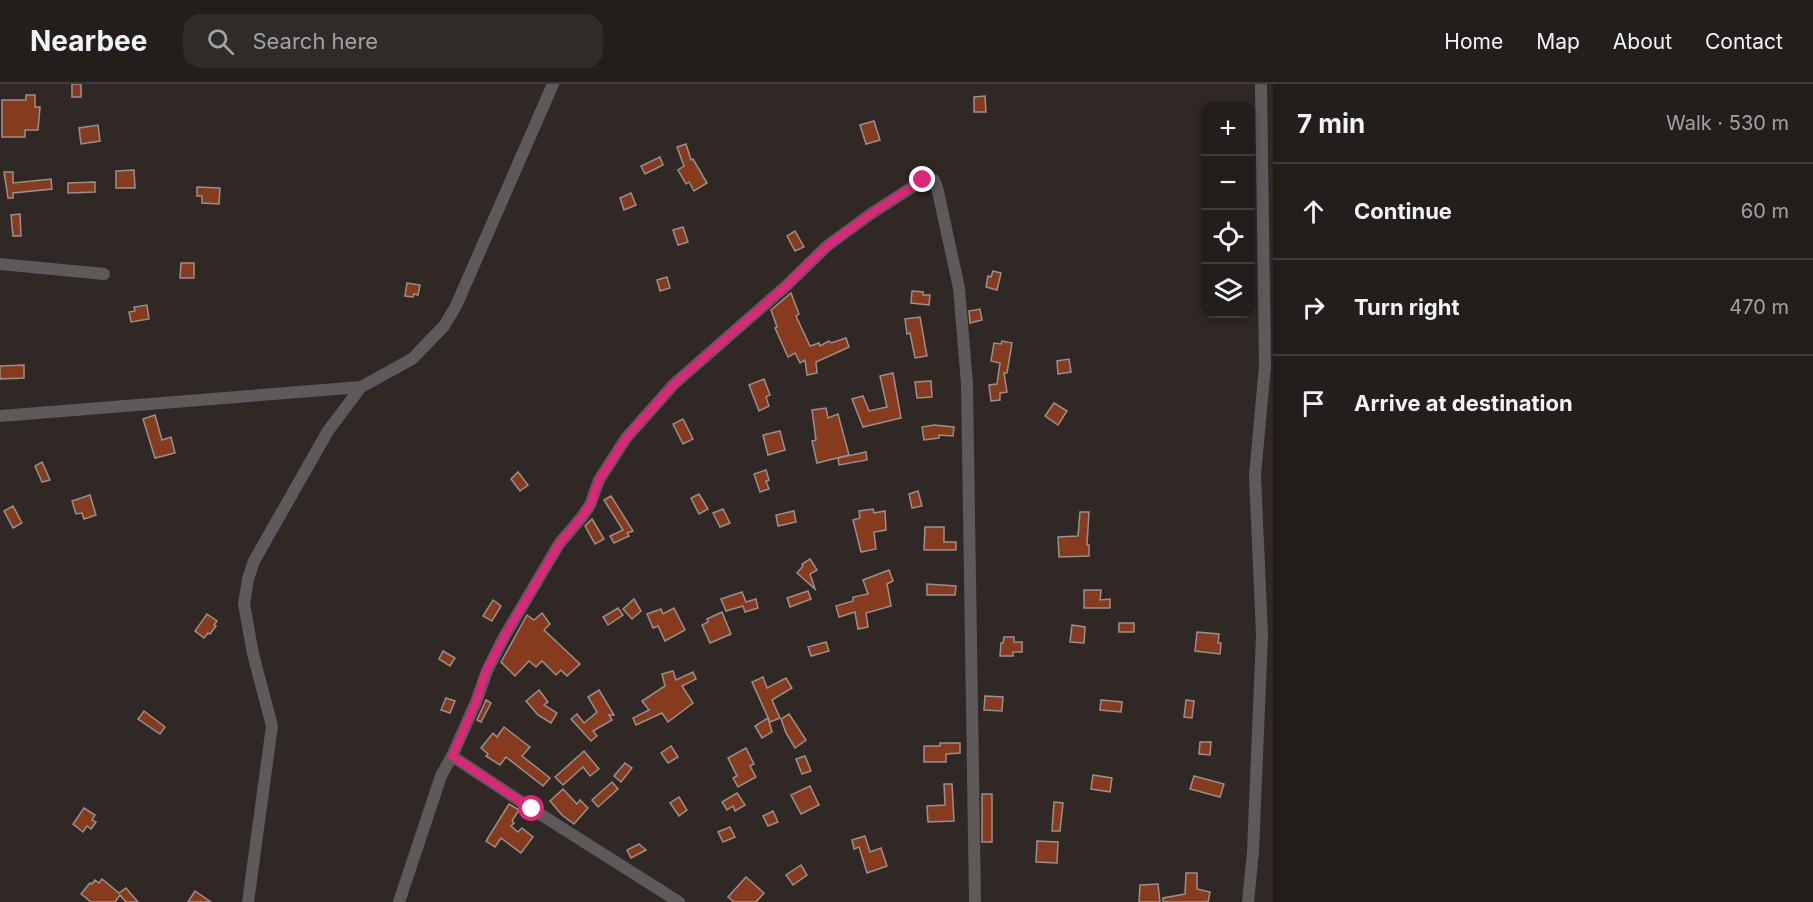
<!DOCTYPE html>
<meta charset="utf-8">
<style>
body{margin:0;font-family:Inter,sans-serif;background:#2f2b29;color:#f1f3f6}
.controls{position:absolute;right:18px;top:18px;display:grid;overflow:hidden;border-radius:12px;box-shadow:0 3px 9px #0003}
.controls button{width:54px;height:54px;display:grid;place-items:center;padding:0;border:0;border-bottom:2px solid #403c3b;background:#231e1c;color:#f1f3f6;font:30px sans-serif}
.stop{position:absolute;width:18px;height:18px;margin:-14px;border:4px solid #db2777;border-radius:50%;background:#fff}
.stop.end{background:#db2777;border-color:#fff;box-shadow:0 2px 6px #0008}
.list{margin:0;padding:0;list-style:none}
h2{display:flex;justify-content:space-between;align-items:center;height:78px;margin:0;padding:0 24px;font-size:26px}
h2 small{font-size:20px;font-weight:400;color:#a3a2a3}
.list li{display:grid;grid-template-columns:39px 1fr auto;gap:18px;align-items:center;box-sizing:border-box;height:96px;padding:0 24px;border-top:2px solid #403c3b}
.list b{display:block;font-size:22px;white-space:nowrap}
.list em{font-size:20px;font-style:normal;color:#a3a2a3}
.icon{flex:none;width:33px;height:33px;fill:none;stroke:currentColor;stroke-width:2;stroke-linecap:round;stroke-linejoin:round}
.map{position:relative;flex:none;width:1273px;height:818px;overflow:hidden}
header{display:flex;align-items:center;gap:36px;box-sizing:border-box;height:84px;padding:0 30px;background:#231e1c;border-bottom:2px solid #403c3b}
header strong{font-size:28px}
nav{display:flex;gap:33px;margin-inline-start:auto;font-size:21px}
.search{width:420px;height:54px;background:#2f2b29;display:flex;align-items:center;gap:15px;box-sizing:border-box;padding:0 21px;border-radius:18px;color:#a3a2a3;font-size:22px}
main{display:flex}
aside{flex:1;background:#231e1c}
.map>svg:first-child{display:block}
.building{fill:#863b1e;stroke:#99908c;stroke-width:1.5}
.lines{fill:none;stroke-linecap:round;stroke-linejoin:round}
.minor{stroke:#5e595a;stroke-width:12}
.route{stroke:#db2777;stroke-width:8}
</style>
<header>
<strong>Nearbee</strong>
<div class="search"><svg class="icon" aria-label="search" viewBox="0 0 24 24"><circle cx="10" cy="10" r="6"/><path d="M15 15l6 6"/></svg>Search here</div>
<nav><a>Home</a><a>Map</a><a>About</a><a>Contact</a></nav>
</header>
<main>
<div class="map">
<svg width="1273" height="818" viewBox="0 0 1273 818">
<rect width="100%" height="100%" fill="#2f2825"/>
<!-- building -->
<g class="building">
<rect x="72" y="0" width="9" height="13"/>
<polygon points="26,11 35,11 35,23 40,23 38,46 25,46 25,53 2,53 2,16 26,16"/>
<polygon points="985,12 986,28 974,28 974,13"/>
<polygon points="874,37 880,56 866,60 860,41"/>
<polygon points="98,41 100,57 81,60 79,44"/>
<polygon points="686,60 691,76 693,75 707,99 694,107 689,98 686,100 678,86 684,82 677,63"/>
<polygon points="660,73 663,81 645,90 641,82"/>
<polygon points="134,86 135,104 116,104 116,87"/>
<polygon points="4,88 13,88 13,99 51,95 52,105 13,109 13,114 8,114"/>
<polygon points="95,98 95,108 68,109 68,99"/>
<polygon points="197,103 220,104 219,120 202,119 202,112 197,112"/>
<polygon points="631,109 636,121 624,126 620,114"/>
<polygon points="20,130 21,152 13,152 11,131"/>
<polygon points="683,143 688,158 678,161 673,146"/>
<polygon points="795,147 804,163 795,167 787,152"/>
<polygon points="181,179 194,179 194,194 180,194"/>
<polygon points="993,187 1001,189 997,206 986,203 988,192 991,193"/>
<polygon points="667,193 670,204 660,207 657,196"/>
<polygon points="407,199 420,201 418,211 414,210 413,213 405,212"/>
<polygon points="912,207 923,208 923,211 930,211 929,221 911,219"/>
<polygon points="791,209 799,230 796,232 810,262 819,259 820,262 829,257 831,259 846,254 849,263 816,278 817,289 807,291 805,276 800,279 795,269 788,273 775,244 777,243 771,226"/>
<polygon points="147,221 149,235 131,238 129,228 135,227 134,223"/>
<polygon points="980,225 982,236 970,239 969,227"/>
<polygon points="920,233 927,272 915,274 910,249 907,250 905,235"/>
<polygon points="1002,257 1012,259 1007,289 1004,289 1007,308 1000,309 1000,316 991,317 989,301 997,300 1000,279 991,277 994,259 1001,260"/>
<polygon points="1069,275 1071,288 1058,290 1057,277"/>
<polygon points="24,281 24,294 0,295 0,282"/>
<polygon points="893,289 901,334 863,343 852,315 863,312 869,327 887,323 880,292"/>
<polygon points="764,295 770,311 766,313 769,322 759,327 749,301"/>
<polygon points="931,297 932,313 917,314 915,298"/>
<polygon points="1054,319 1067,327 1058,341 1045,332"/>
<polygon points="826,324 828,334 838,330 849,371 817,379 812,357 816,356 812,326"/>
<polygon points="155,331 162,356 171,353 175,369 155,374 143,335"/>
<polygon points="683,335 693,355 683,360 673,340"/>
<polygon points="934,341 954,343 953,352 939,351 939,354 924,356 922,343"/>
<polygon points="780,347 785,366 768,371 763,351"/>
<polygon points="866,368 867,376 839,381 838,374"/>
<polygon points="42,378 50,396 42,398 35,382"/>
<polygon points="766,386 769,396 766,397 769,405 760,408 754,390"/>
<polygon points="518,388 528,401 520,407 511,395"/>
<polygon points="918,407 922,422 912,424 909,410"/>
<polygon points="699,410 708,425 699,430 691,414"/>
<polygon points="90,411 96,431 84,435 82,429 76,430 72,417"/>
<polygon points="611,412 633,447 627,449 629,452 614,459 610,452 623,446 604,416"/>
<polygon points="13,422 22,439 13,444 4,427"/>
<polygon points="723,425 730,439 720,443 713,429"/>
<polygon points="873,425 874,429 885,427 886,446 874,448 876,465 861,468 853,436 860,434 859,427"/>
<polygon points="794,427 796,438 778,442 776,431"/>
<polygon points="1080,428 1089,428 1087,461 1089,461 1089,472 1059,473 1058,453 1078,452"/>
<polygon points="592,435 604,455 595,460 585,442"/>
<polygon points="925,443 944,443 944,458 956,458 956,466 924,466"/>
<polygon points="810,475 817,486 810,490 815,505 797,489 803,482 802,480"/>
<polygon points="889,486 893,497 887,500 891,522 866,529 868,543 858,545 855,528 839,533 836,522 853,517 853,513 868,510 863,496"/>
<polygon points="927,500 956,502 955,511 927,511"/>
<polygon points="1084,506 1101,506 1100,516 1110,515 1110,524 1084,524"/>
<polygon points="808,507 811,515 790,523 787,514"/>
<polygon points="742,508 746,518 756,515 758,524 745,528 743,522 726,527 721,515"/>
<polygon points="634,515 641,527 632,535 623,525"/>
<polygon points="493,516 501,522 492,537 483,532"/>
<polygon points="618,524 623,531 608,541 603,533"/>
<polygon points="674,524 685,546 665,557 658,542 653,544 647,530 661,525 663,530"/>
<polygon points="722,528 731,550 710,559 702,541 708,538 707,535"/>
<polygon points="542,529 550,540 544,546 580,580 567,592 561,586 556,591 542,577 536,583 529,577 515,592 501,578 527,531 534,536"/>
<polygon points="207,530 217,537 214,541 216,542 210,550 208,549 204,554 195,547"/>
<rect x="1119" y="539" width="15" height="9"/>
<polygon points="1072,541 1085,543 1084,559 1070,558"/>
<polygon points="1197,548 1219,550 1218,559 1221,559 1220,570 1195,567"/>
<polygon points="1004,553 1014,553 1014,558 1022,558 1022,568 1013,568 1013,572 1000,572 1001,559 1003,559"/>
<polygon points="826,558 829,567 811,572 808,563"/>
<polygon points="443,567 455,574 450,582 439,575"/>
<polygon points="673,587 676,596 693,588 696,595 682,602 693,619 668,638 662,629 636,641 633,634 649,626 642,617 665,602 662,590"/>
<polygon points="763,593 767,604 786,594 792,604 772,616 780,634 770,638 752,598"/>
<polygon points="539,606 548,618 544,621 557,629 551,639 538,631 526,617"/>
<polygon points="599,606 614,631 609,631 612,636 593,647 597,652 591,657 571,635 577,630 584,639 597,628 588,613"/>
<polygon points="985,612 1003,613 1002,627 984,626"/>
<polygon points="446,614 455,617 450,629 441,626"/>
<polygon points="486,616 491,619 481,638 477,636"/>
<polygon points="1101,616 1122,618 1121,628 1100,626"/>
<polygon points="1186,616 1194,617 1192,634 1184,633"/>
<polygon points="144,627 165,643 160,650 138,635"/>
<polygon points="789,630 806,656 795,664 786,649 781,635"/>
<polygon points="768,634 772,648 762,654 755,642"/>
<polygon points="504,643 530,663 522,672 550,694 543,702 506,673 500,681 486,672 488,670 481,664 493,649 497,653"/>
<polygon points="1200,658 1211,658 1210,671 1199,670"/>
<polygon points="940,659 960,659 960,669 946,670 946,678 924,678 924,662 940,662"/>
<polygon points="671,662 678,673 668,679 661,669"/>
<polygon points="746,664 754,680 750,682 756,693 738,703 733,694 737,692 728,674"/>
<polygon points="584,667 599,685 590,692 583,683 563,701 555,693"/>
<polygon points="805,672 811,687 802,690 796,675"/>
<polygon points="625,679 632,684 621,698 614,692"/>
<polygon points="1093,691 1112,694 1110,708 1091,705"/>
<polygon points="1194,692 1224,700 1220,713 1190,705"/>
<polygon points="612,698 618,705 598,723 592,716"/>
<polygon points="944,700 952,700 954,737 928,738 927,722 945,721"/>
<polygon points="810,702 819,721 801,730 791,711"/>
<polygon points="563,705 577,720 580,716 588,724 574,740 562,731 550,717"/>
<polygon points="737,709 745,721 735,727 733,722 727,726 722,718"/>
<rect x="982" y="710" width="10" height="48"/>
<polygon points="679,713 687,726 679,732 670,719"/>
<polygon points="1054,718 1063,719 1060,747 1052,747"/>
<polygon points="509,720 519,726 512,737 514,739 511,742 518,748 522,744 533,753 521,769 501,754 495,763 486,757"/>
<polygon points="84,724 95,731 92,736 96,738 91,745 87,742 83,748 73,740"/>
<polygon points="773,727 778,738 768,742 763,732"/>
<polygon points="730,743 735,753 723,758 718,748"/>
<polygon points="865,752 870,768 881,764 887,782 867,789 859,763 854,765 852,756"/>
<polygon points="1037,757 1058,758 1057,779 1036,778"/>
<polygon points="639,760 646,766 631,774 627,766"/>
<polygon points="801,781 807,791 793,801 786,791"/>
<polygon points="1186,789 1197,789 1197,805 1210,808 1208,818 1163,818 1163,814 1185,810"/>
<polygon points="746,793 764,809 756,818 734,818 728,813"/>
<polygon points="102,795 119,809 126,804 138,818 126,818 120,811 115,818 91,818 81,810 90,799 92,800 95,796 99,799"/>
<polygon points="1158,800 1160,818 1139,818 1140,801"/>
<polygon points="195,807 211,818 188,818"/>
</g>
<g class="lines">
<!-- minor -->
<g class="minor">
<polyline points="0,180 104,190"/>
<polyline points="0,332 361,303 412,275 444,242 456,222 553,0"/>
<polyline points="248,818 272,642 253,570 244,520 248,495 254,477 328,347 361,303"/>
<polyline points="399,818 441,692 452,672"/>
<polyline points="679,818 532,725 452,672 476,618 487,587 504,553 559,460 581,434 590,421 599,396 626,354 674,300 786,202 827,162 872,129 928,93 934,96 937,103 959,204 967,300 975,818"/>
<polyline points="1248,818 1253,768 1262,551 1255,391 1265,282 1261,0"/>
</g>
</g>
<g class="lines">
<!-- route -->
<polyline class="route" points="532,725 452,672 476,618 486,587 504,553 559,460 581,434 590,421 599,396 626,354 674,300 786,202 827,162 872,129 923,96"/>
</g>
</svg>
<div class="controls">
<button>+</button>
<button>−</button>
<button><svg class="icon" aria-label="locate" viewBox="0 0 24 24"><circle cx="12" cy="12" r="6"/><path d="M12 2v4M12 18v4M2 12h4M18 12h4"/></svg></button>
<button><svg class="icon" aria-label="layers" viewBox="0 0 24 24"><path d="M12 4l9 5-9 5-9-5zM3 14l9 5 9-5"/></svg></button>
</div>
<div class="stop" style="left:532px;top:725px"></div>
<div class="stop end" style="left:923px;top:96px"></div>
</div>
<aside>
<h2>7 min<small>Walk · 530 m</small></h2>
<ul class="list">
<li><svg class="icon" aria-label="ahead" viewBox="0 0 24 24"><path d="M12 20V5M6 11l6-6 6 6"/></svg><div><b>Continue</b></div><em>60 m</em></li>
<li><svg class="icon" aria-label="right" viewBox="0 0 24 24"><path d="M7 20v-9h11M14 6l5 5-5 5"/></svg><div><b>Turn right</b></div><em>470 m</em></li>
<li><svg class="icon" aria-label="arrive" viewBox="0 0 24 24"><path d="M6 21V4h12l-3 4 3 4H6"/></svg><div><b>Arrive at destination</b></div></li>
</ul>
</aside>
</main>
